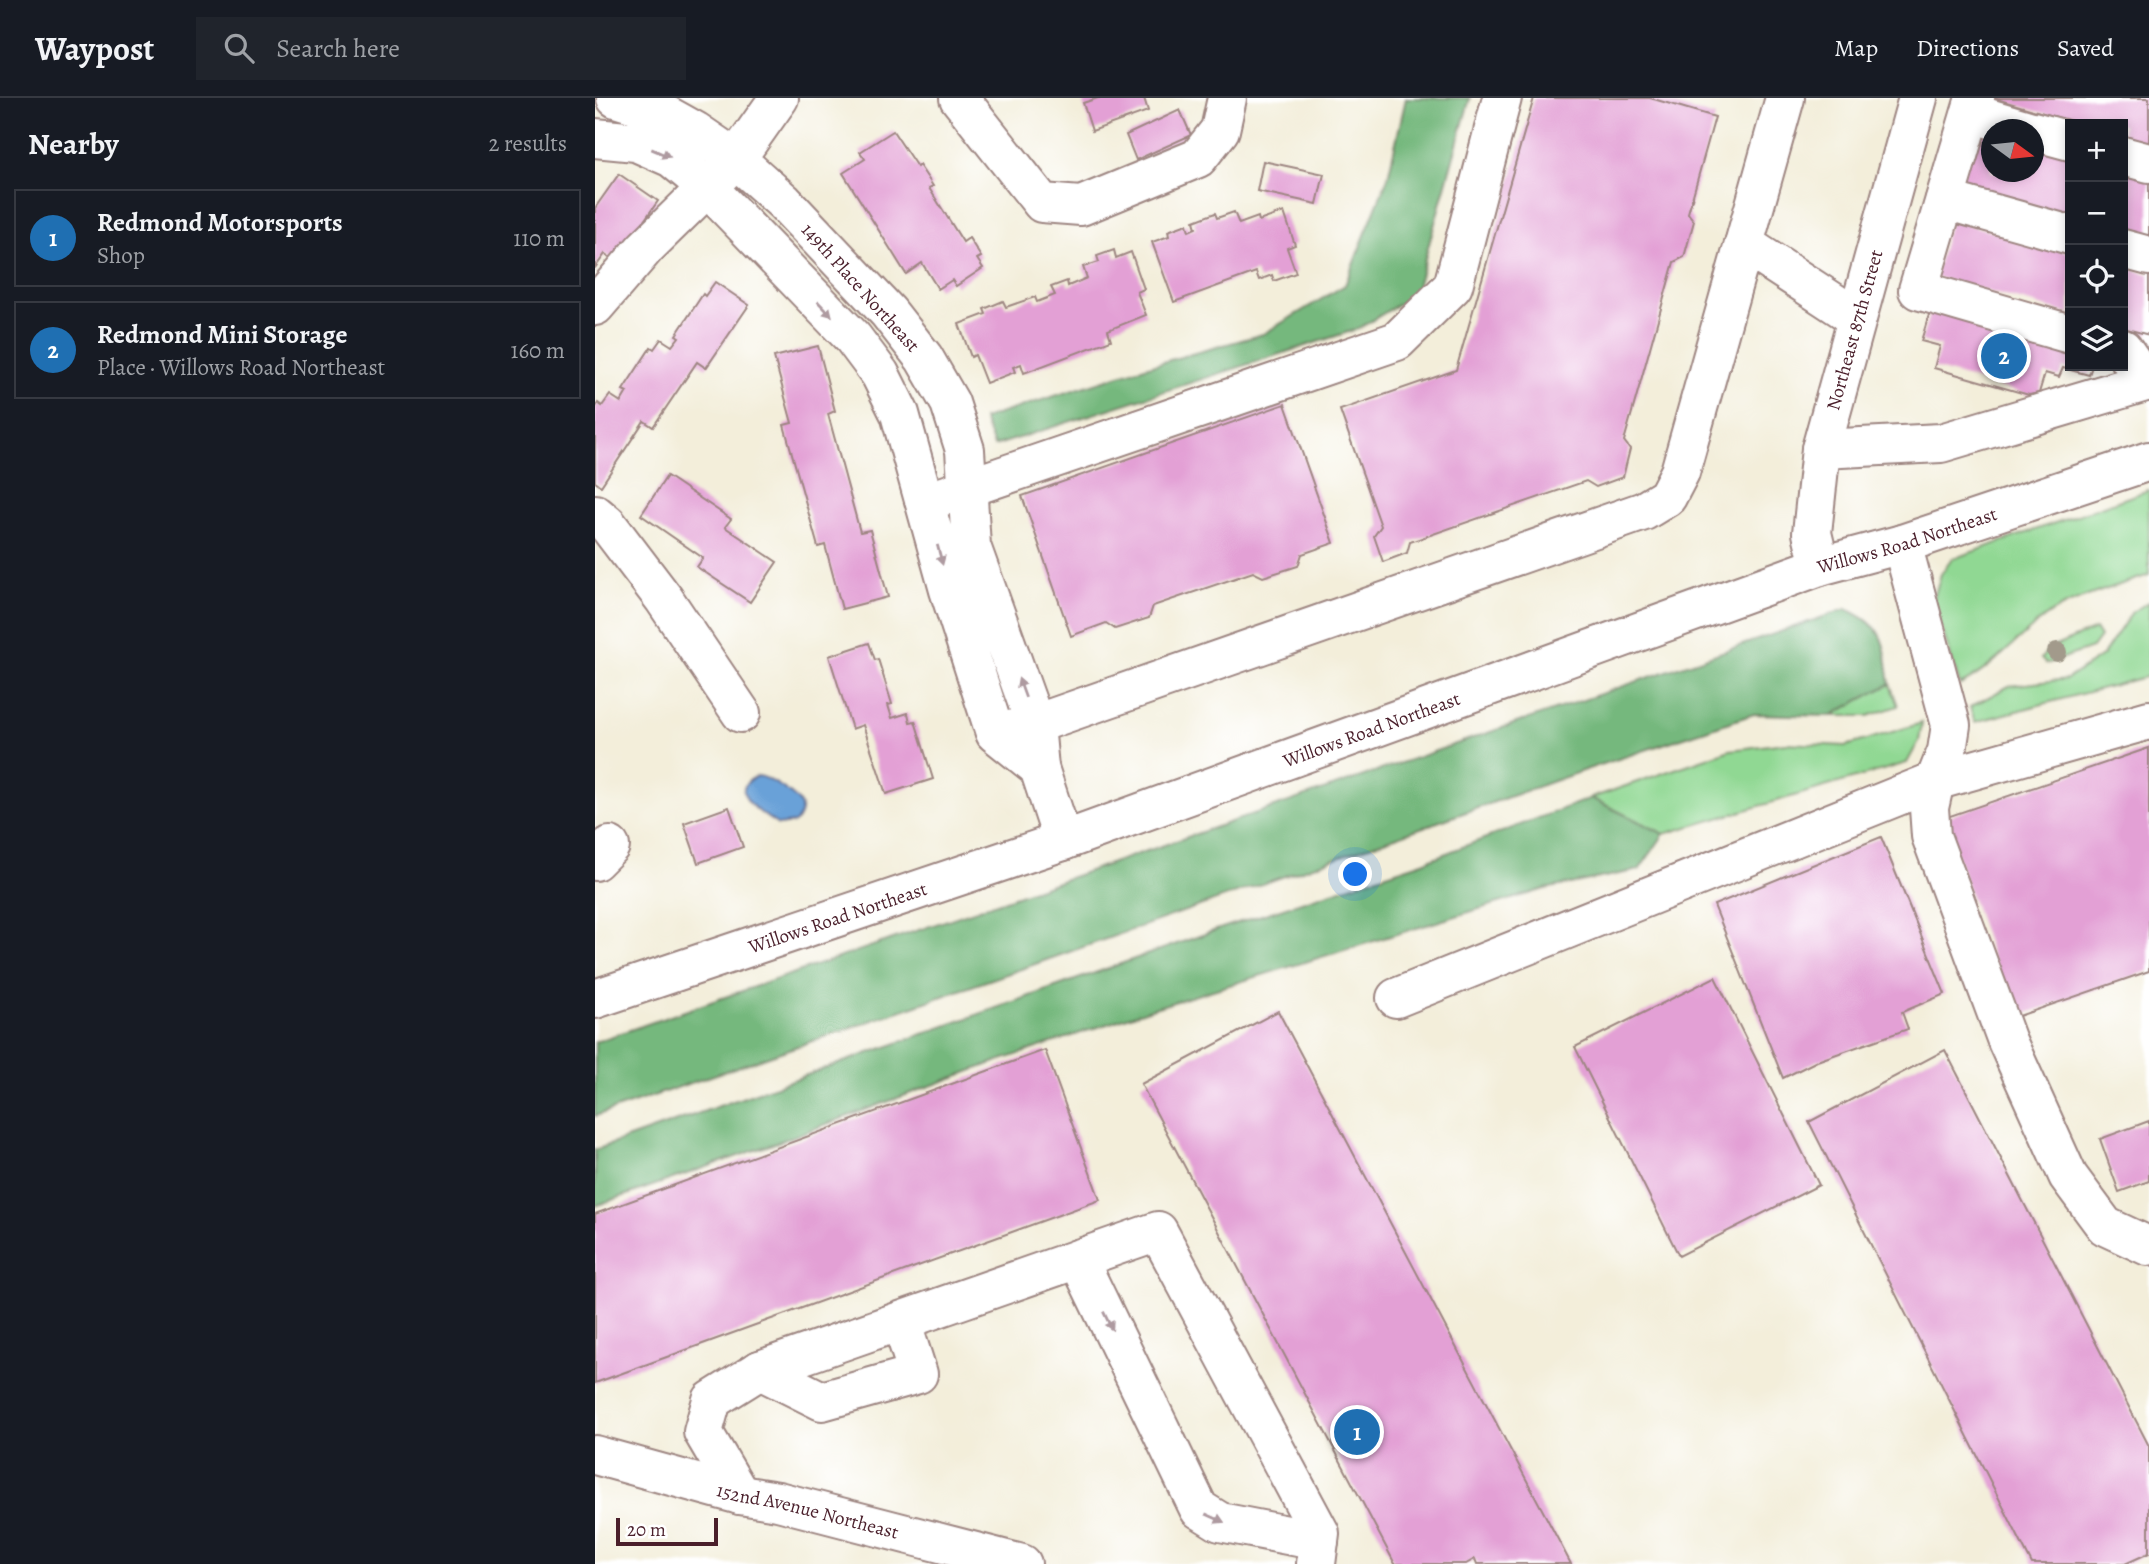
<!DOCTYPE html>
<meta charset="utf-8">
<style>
body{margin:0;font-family:Alegreya,serif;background:#20242c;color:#f1f3f6}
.controls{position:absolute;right:21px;top:21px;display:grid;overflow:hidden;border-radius:0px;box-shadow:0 4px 10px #0003}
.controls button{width:63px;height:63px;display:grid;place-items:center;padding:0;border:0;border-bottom:2px solid #363941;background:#171b24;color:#f1f3f6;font:35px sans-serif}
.compass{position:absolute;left:1386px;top:21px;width:63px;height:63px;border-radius:50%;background:#171b24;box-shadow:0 4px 10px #0003;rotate:105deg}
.scale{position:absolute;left:21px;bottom:18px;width:102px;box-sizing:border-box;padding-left:7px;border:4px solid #4a1f2b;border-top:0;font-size:19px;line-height:24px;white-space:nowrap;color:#4a1f2b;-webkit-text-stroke:5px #fff;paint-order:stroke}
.you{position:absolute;left:761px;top:777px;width:24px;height:24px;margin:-18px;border:5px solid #fff;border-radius:50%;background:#1a73e8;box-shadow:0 0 0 10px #1a73e833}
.badge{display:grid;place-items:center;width:46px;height:46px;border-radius:50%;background:#1f6fb2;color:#fff;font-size:23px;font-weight:700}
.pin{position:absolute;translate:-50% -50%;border:4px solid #fff;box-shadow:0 2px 7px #0006}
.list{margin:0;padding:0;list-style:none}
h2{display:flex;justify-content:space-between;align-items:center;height:91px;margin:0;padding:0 28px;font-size:30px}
h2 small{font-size:23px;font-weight:400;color:#9ea1a6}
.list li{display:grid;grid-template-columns:46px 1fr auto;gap:21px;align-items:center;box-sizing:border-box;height:98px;margin:0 14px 14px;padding:0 14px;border:2px solid #363941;border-radius:0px}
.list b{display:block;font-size:26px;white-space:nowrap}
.list p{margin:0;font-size:23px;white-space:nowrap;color:#9ea1a6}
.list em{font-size:23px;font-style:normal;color:#9ea1a6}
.icon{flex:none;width:38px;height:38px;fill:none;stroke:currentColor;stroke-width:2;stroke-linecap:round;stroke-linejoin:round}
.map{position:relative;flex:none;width:1554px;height:1466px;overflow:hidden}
header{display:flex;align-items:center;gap:42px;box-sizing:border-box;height:98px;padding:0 35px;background:#171b24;border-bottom:2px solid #363941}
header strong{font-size:33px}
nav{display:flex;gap:38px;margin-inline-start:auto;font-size:24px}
.search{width:490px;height:63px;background:#20242c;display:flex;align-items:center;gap:18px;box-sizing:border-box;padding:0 24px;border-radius:0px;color:#9ea1a6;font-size:26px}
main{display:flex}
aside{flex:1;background:#171b24}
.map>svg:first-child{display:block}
.green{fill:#90d893;stroke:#6d7c5f;stroke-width:2}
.forest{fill:#74b87d;stroke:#5f6c54;stroke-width:2}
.water{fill:#69a1d8;stroke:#5a6082;stroke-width:2}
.building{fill:#e3a0d5}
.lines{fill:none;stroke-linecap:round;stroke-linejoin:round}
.minor-casing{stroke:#9e8682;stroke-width:42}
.minor{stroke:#fff;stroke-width:38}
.tree{fill:#a29a8b}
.oneway{fill:#ae9aa0}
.labels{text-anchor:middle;stroke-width:5;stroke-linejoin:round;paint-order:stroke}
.street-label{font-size:19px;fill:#4a1f2b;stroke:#fff}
</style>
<header>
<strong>Waypost</strong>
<div class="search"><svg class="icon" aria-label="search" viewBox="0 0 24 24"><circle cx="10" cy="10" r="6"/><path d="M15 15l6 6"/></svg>Search here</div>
<nav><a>Map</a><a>Directions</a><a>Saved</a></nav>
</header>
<main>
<aside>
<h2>Nearby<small>2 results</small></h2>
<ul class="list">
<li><span class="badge">1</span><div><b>Redmond Motorsports</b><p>Shop</p></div><em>110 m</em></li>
<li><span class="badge">2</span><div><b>Redmond Mini Storage</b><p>Place · Willows Road Northeast</p></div><em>160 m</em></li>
</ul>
</aside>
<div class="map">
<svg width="1554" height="1466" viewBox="0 0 1554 1466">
<rect width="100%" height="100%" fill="#fff"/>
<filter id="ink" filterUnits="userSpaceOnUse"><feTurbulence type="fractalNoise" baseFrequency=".0143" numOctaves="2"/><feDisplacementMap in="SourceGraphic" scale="14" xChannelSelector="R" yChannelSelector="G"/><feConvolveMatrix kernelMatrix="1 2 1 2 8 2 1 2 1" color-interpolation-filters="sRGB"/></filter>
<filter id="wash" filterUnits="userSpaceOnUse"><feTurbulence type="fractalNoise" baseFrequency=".00686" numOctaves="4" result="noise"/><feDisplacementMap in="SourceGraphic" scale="28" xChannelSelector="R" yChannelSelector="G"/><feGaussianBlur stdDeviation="1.57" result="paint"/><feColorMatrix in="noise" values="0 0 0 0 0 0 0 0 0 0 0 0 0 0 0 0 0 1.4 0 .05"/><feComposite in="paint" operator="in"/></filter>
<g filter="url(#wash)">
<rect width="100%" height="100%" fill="#f3eeda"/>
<!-- green -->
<g class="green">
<path d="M1554 392V477C1525 487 1472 502 1449 520 1420 542 1397 571 1365 587L1338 503 1346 476 1357 461Z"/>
<polygon points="1554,504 1554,578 1380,624 1375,609 1414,588 1472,581 1508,557 1537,514"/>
<polygon points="1500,531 1505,539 1497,550 1451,566 1446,561 1453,551"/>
<polygon points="1295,586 1303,608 1273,618 1235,618"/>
<polygon points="1327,625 1324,643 1312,665 1069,736 996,700 1135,652 1190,645 1251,648"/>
</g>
<!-- forest -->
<g class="forest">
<polygon points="811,0 875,0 820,196 763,231 399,348 388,321 550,269 668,236 750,187 793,79"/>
<path d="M1251 511C1292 528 1289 547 1295 586L1235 618 1159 616 990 672 426 871 0 1018V944Z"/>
<polygon points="996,700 1069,736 1044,772 950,791 559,910 395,966 172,1048 0,1108 0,1052 627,830 828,764"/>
</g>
<!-- water -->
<path class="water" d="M163 678C173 679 204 698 206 709 207 715 204 720 200 725L183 727C169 717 127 693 163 678Z"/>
<g id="blocks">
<!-- building -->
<g class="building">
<polygon points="503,0 549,0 553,13 497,33 488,5"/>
<polygon points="939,0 1055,0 1120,19 1093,115 1099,123 1089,159 1079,164 1029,343 1035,351 1028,379 1001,389 991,383 815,444 812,455 788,464 779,438 786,428 745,312 861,272"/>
<polygon points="1398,0 1554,0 1554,46 1528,39 1528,26 1485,26"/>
<polygon points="585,12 596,37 541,62 531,37"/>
<polygon points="1382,26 1396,30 1396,74 1438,74 1438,42 1475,53 1475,119 1365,87"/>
<polygon points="298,33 322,69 324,67 338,88 334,90 368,144 374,140 386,159 382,161 388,170 361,188 357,182 343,191 327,165 311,176 248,75 270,61 265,54"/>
<polygon points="668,63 729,76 722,106 662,93"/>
<polygon points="1528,68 1554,76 1554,142 1528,134"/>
<polygon points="24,76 63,103 20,163 10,156 0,170 0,110"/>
<polygon points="639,114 644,126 663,119 664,123 689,114 700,147 692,150 701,175 679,183 677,177 664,182 661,174 579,204 557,144 574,138 573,133 592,126 594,133 601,130 599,123 620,115 622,120"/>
<polygon points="1355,122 1475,155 1475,216 1340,179"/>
<polygon points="519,152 521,160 536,154 549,191 542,194 551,217 513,232 516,242 429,275 426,266 418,269 420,274 391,285 380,257 376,259 364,226 391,216 389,211 408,203 411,209 440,199 442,204 460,197 456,189 472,183 473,188 492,180 488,169 504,164 502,158"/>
<polygon points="1528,169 1554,176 1554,237 1528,230"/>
<polygon points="120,184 154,207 111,270 102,264 58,329 49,323 6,388 0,384 0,311 3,305 7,308 15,297 26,304 32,294 28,292 56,249 59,251 66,241 77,248 84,239 81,237 108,196 110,198"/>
<polygon points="1337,207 1475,245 1475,268 1497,268 1494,277 1468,270 1464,279 1450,275 1444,295 1434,297 1339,270 1345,248 1326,243"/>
<polygon points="223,248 240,313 233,316 265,434 275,432 293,499 247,511 230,447 223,449 189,327 197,325 179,259"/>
<polygon points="690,306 739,445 707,456 703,468 668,479 658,474 558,508 554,520 520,531 511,525 476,538 427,398"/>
<polygon points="72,378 136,421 130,429 182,464 155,504 102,469 108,460 46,417"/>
<polygon points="274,545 280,562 283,561 297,606 293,607 297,620 313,615 315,624 320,623 338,681 291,696 268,627 257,631 234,558"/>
<polygon points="1554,650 1554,873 1418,920 1349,720"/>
<polygon points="134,709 148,749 103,765 89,725"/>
<polygon points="1286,739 1350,896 1307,914 1313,931 1222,963 1188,980 1119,807"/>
<polygon points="1120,879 1224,1087 1084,1158 980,949"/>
<polygon points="683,913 976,1466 882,1466 880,1461 871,1466 800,1466 546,986"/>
<polygon points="450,952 505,1102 0,1285 0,1116"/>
<polygon points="1350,952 1554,1348 1554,1455 1530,1466 1437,1466 1214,1024"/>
<polygon points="1554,1023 1554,1083 1524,1094 1505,1041"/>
</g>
</g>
</g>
<g filter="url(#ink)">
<use href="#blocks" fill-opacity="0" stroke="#9e8682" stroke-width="2"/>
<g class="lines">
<!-- minor casing -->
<g class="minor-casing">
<g id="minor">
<polyline points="364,0 447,105 486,108 603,60 625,32 632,0"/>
<polyline points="1380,0 1323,192 1475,236"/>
<polyline points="1376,15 1433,32"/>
<polyline points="1438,33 1475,43"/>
<polyline points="0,40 41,44 77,60 113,90 258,240 285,276 305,316 354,492 400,635 444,670 440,626 376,448 370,352 355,305 329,260 293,214 189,104 141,61 100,33 66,14 21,0"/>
<polyline points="1528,58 1554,65"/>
<polyline points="1350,102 1475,137"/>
<polyline points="1149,146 1262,220"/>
<polyline points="1528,151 1554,158"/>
<polyline points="0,208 50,150 141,61 184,0"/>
<polyline points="1528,251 1551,284"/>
<polyline points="1226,351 1346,345 1554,283"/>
<polyline points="349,398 802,243 858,188 907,0"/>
<polyline points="0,416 12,426 69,501 146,615"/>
<polyline points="1307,446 1356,627 1352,653 1340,683 1334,710 1336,738 1412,943 1473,1078 1510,1128 1553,1148"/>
<path id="s1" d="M1225 468 1217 435 1226 351 1323 0"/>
<polyline points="415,632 440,626 1049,413 1072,399 1085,374 1190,0"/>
<polyline points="444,670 468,743"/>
<polyline points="0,763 15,748"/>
<polyline points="801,900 1340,683 1554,622"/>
<path id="s2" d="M0 901 468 743 1225 468 1307 446 1554 363"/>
<polyline points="483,1161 604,1411 625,1424 724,1443"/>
<polyline points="306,1223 323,1276 227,1303 165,1272 563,1133 725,1435 721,1466"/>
<path id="s3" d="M0 1357 145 1397 183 1403 427 1466"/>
<polyline points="145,1397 108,1334 117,1302 165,1272"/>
</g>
</g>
<!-- minor -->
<use href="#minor" class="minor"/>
</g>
<!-- trees -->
<circle class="tree" cx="1462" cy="554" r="10"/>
<!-- one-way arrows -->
<defs><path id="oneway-solid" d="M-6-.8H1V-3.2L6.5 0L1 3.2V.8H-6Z" transform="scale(1.75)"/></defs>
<g class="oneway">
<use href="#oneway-solid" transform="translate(66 55) rotate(23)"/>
<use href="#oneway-solid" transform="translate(230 211) rotate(46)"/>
<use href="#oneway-solid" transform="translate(345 457) rotate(75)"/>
<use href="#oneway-solid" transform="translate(427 590) rotate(-110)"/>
<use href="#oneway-solid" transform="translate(513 1223) rotate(64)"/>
<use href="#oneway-solid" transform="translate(620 1420) rotate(24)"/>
</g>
</g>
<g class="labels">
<!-- street labels -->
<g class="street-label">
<text transform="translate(266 189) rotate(48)" y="7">149th Place Northeast</text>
<text dy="7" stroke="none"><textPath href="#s1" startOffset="242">Northeast 87th Street</textPath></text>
<text dy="7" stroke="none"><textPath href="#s2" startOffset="1390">Willows Road Northeast</textPath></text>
<text dy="7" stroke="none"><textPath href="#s2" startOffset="822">Willows Road Northeast</textPath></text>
<text dy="7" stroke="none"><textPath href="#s2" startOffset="256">Willows Road Northeast</textPath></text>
<text dy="7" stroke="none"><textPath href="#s3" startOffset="220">152nd Avenue Northeast</textPath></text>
</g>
</g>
</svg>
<div class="controls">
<button>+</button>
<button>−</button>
<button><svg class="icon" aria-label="locate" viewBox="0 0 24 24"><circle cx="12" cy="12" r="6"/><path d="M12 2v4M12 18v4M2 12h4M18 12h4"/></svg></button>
<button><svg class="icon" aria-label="layers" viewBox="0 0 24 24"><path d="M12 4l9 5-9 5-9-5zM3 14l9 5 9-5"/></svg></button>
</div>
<svg class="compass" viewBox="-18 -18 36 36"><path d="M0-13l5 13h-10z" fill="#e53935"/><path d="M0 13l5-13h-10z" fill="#9ea1a6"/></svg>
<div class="scale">20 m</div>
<div class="you"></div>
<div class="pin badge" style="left:762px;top:1334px">1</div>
<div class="pin badge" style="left:1409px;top:258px">2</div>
</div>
</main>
